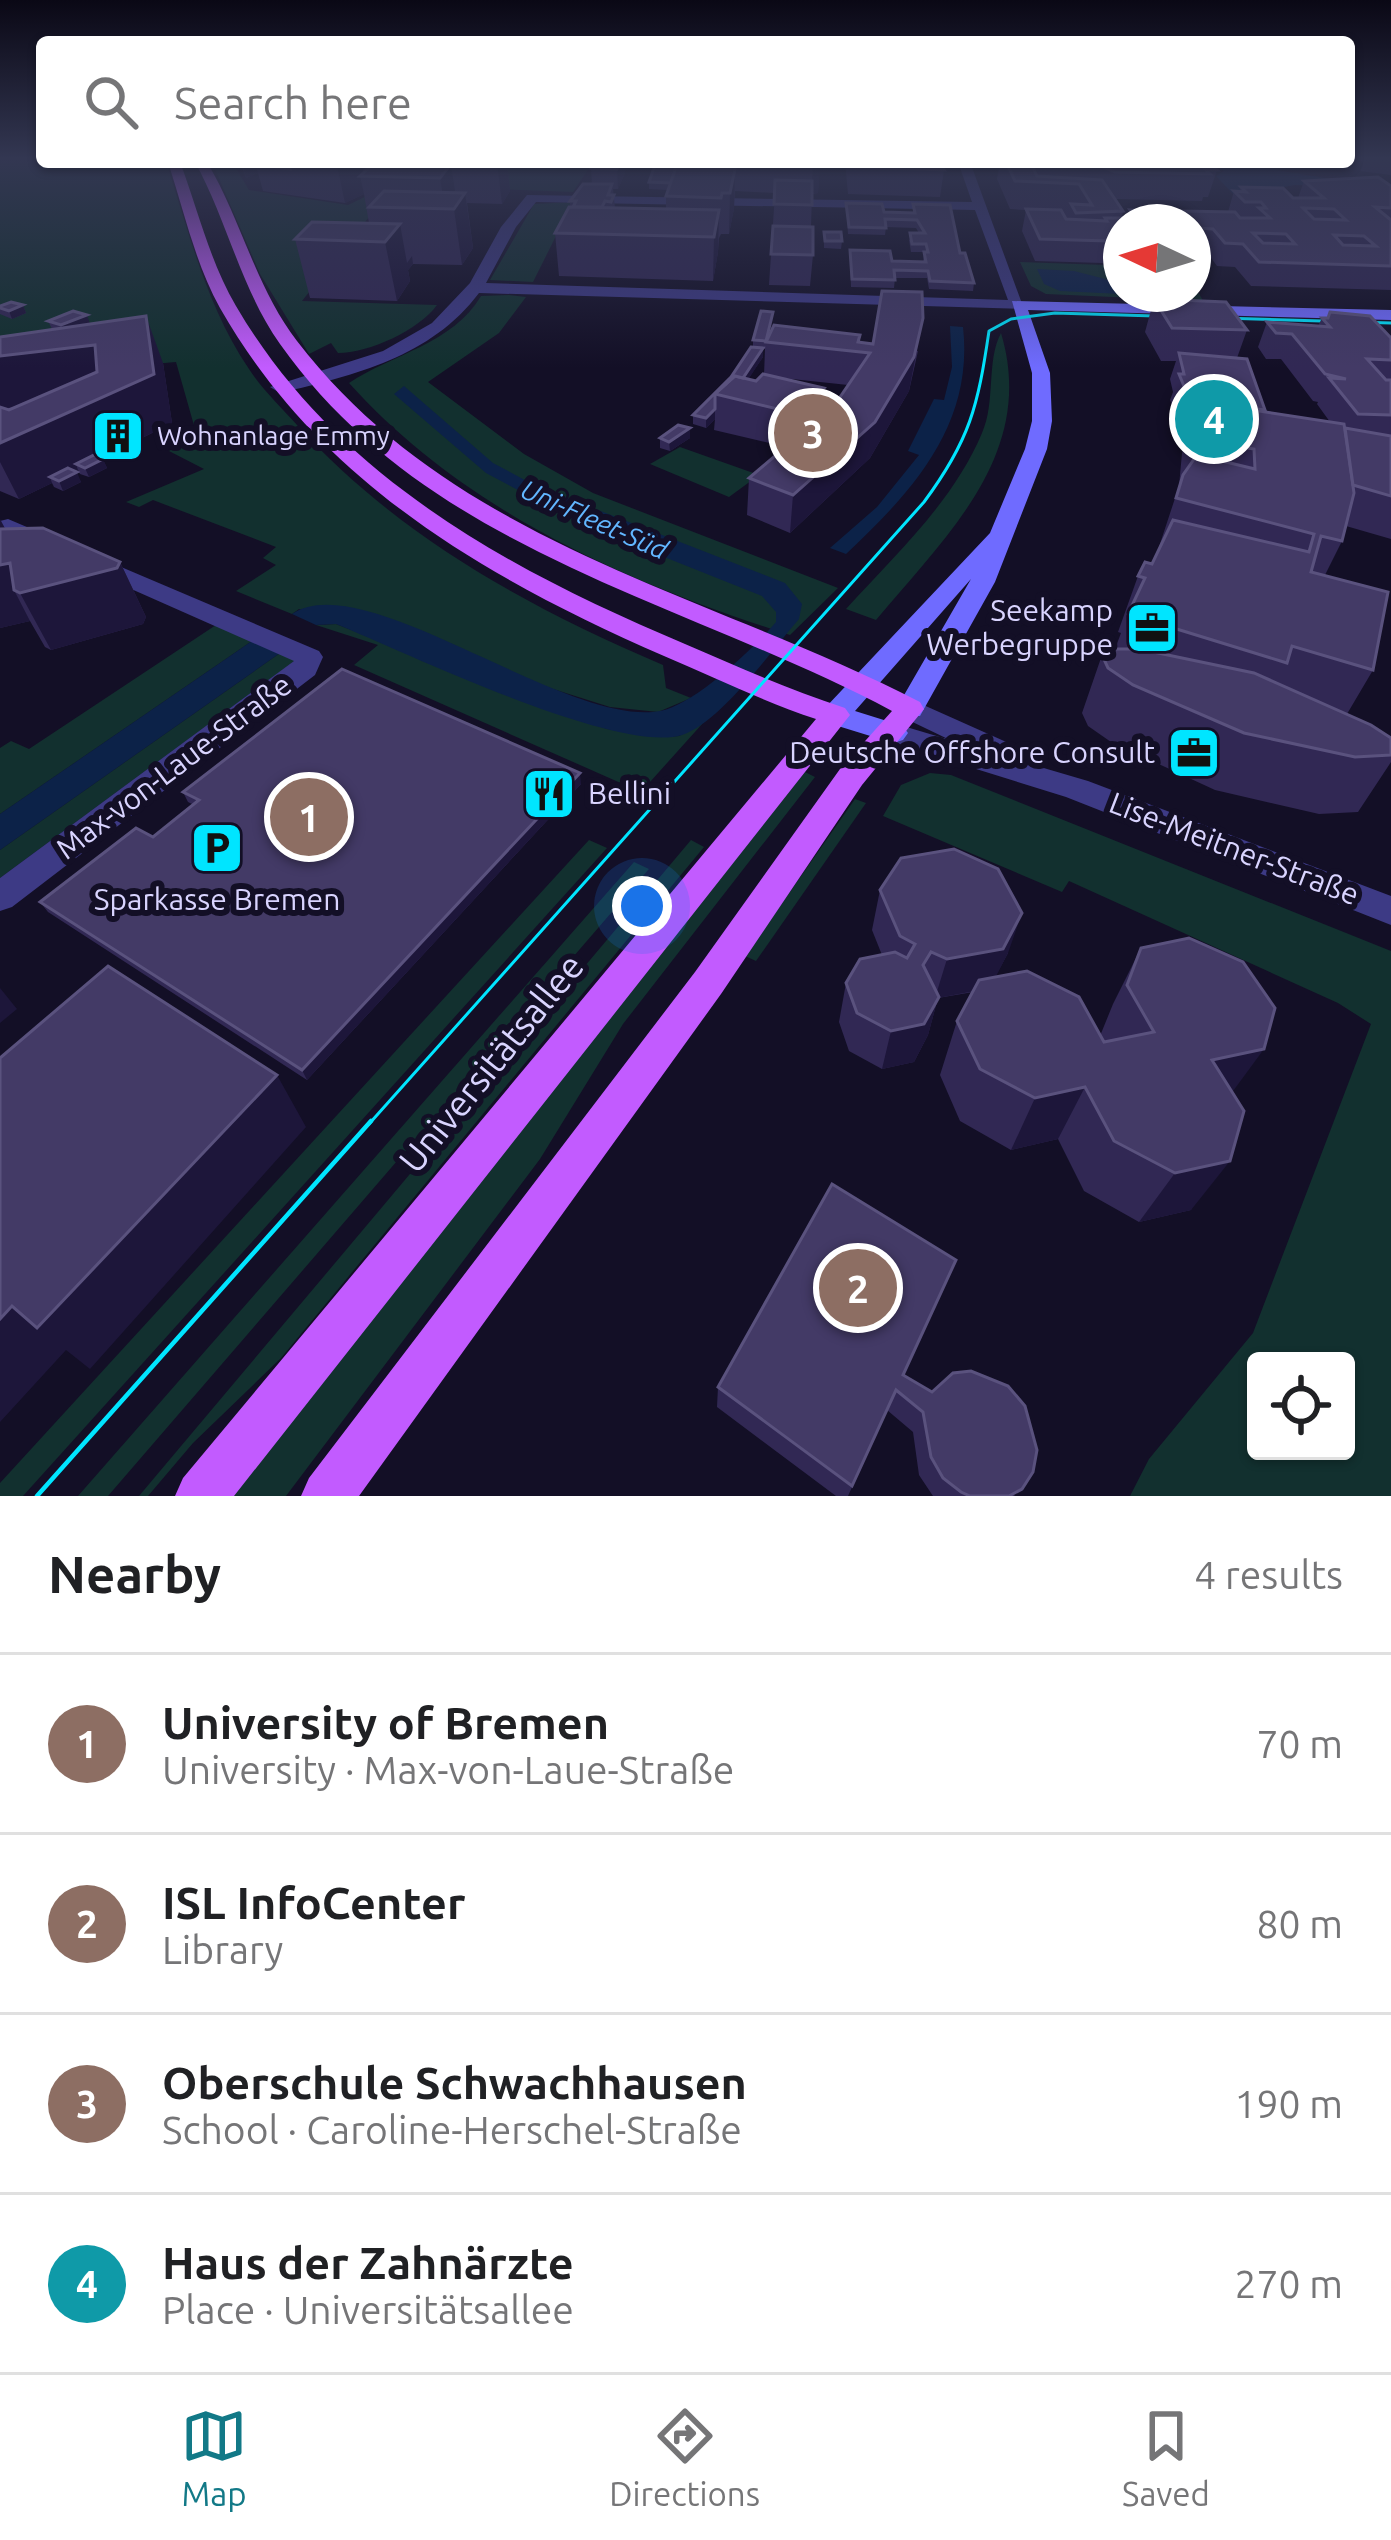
<!DOCTYPE html>
<meta charset="utf-8">
<style>
body{margin:0;font-family:Ubuntu,sans-serif;background:#f6f6f6;color:#202124}
.controls{position:absolute;right:36px;bottom:36px;display:grid;overflow:hidden;border-radius:12px;box-shadow:0 3px 9px #0004}
.controls button{width:108px;height:108px;display:grid;place-items:center;padding:0;border:0;border-bottom:3px solid #e0e0e0;background:#fff;color:#202124;font:60px sans-serif}
.compass{position:absolute;left:1103px;top:204px;width:108px;height:108px;border-radius:50%;background:#fff;box-shadow:0 3px 9px #0004;rotate:274deg}
.you{position:absolute;left:642px;top:906px;width:42px;height:42px;margin:-30px;border:9px solid #fff;border-radius:50%;background:#1a73e8;box-shadow:0 0 0 18px #1a73e833}
.badge{display:grid;place-items:center;width:78px;height:78px;border-radius:50%;background:#127987;color:#fff;font-size:39px;font-weight:700}
.pin{position:absolute;translate:-50% -50%;border:6px solid #fff;box-shadow:0 3px 12px #0006}
.list{margin:0;padding:0;list-style:none}
h2{display:flex;justify-content:space-between;align-items:center;height:156px;margin:0;padding:0 48px;font-size:51px}
h2 small{font-size:39px;font-weight:400;color:#757577}
.list li{display:grid;grid-template-columns:78px 1fr auto;gap:36px;align-items:center;box-sizing:border-box;height:180px;padding:0 48px;border-top:3px solid #e0e0e0}
.list b{display:block;font-size:45px;white-space:nowrap}
.list p{margin:0;font-size:39px;white-space:nowrap;color:#757577}
.list em{font-size:39px;font-style:normal;color:#757577}
.icon{flex:none;width:66px;height:66px;fill:none;stroke:currentColor;stroke-width:2;stroke-linecap:round;stroke-linejoin:round}
.map{position:relative;flex:none;width:1391px;height:1496px;overflow:hidden}
.search{position:absolute;background:#fff;box-shadow:0 3px 9px #0004;left:36px;right:36px;top:36px;height:132px;display:flex;align-items:center;gap:30px;box-sizing:border-box;padding:0 42px;border-radius:12px;color:#757577;font-size:45px}
.sheet{height:876px;background:#fff}
nav{display:flex;justify-content:space-around;align-items:center;box-sizing:border-box;height:168px;border-top:3px solid #e0e0e0;background:#fff;font-size:33px;color:#757577}
nav a{display:grid;justify-items:center;gap:6px}
nav .on{color:#127987}
.map>svg:first-child{display:block}
.green{fill:#12302f;fill-rule:evenodd}
.water{fill:#0c2248}
.lines{fill:none;stroke-linecap:round;stroke-linejoin:round}
.street{fill:#3d3a85;fill-rule:evenodd}
.secondary{fill:#6f6bff;fill-rule:evenodd}
.primary{fill:#c25bff;fill-rule:evenodd}
.tram-far1{stroke:#00e5ff;stroke-width:3}
.tram{stroke:#00e5ff;stroke-width:4.5}
.wall{fill:#312854;fill-rule:evenodd}
.shaded-wall{fill:#1d163a}
.building{fill:#433a66;stroke:#5a527e;stroke-width:3;fill-rule:evenodd}
.labels{text-anchor:middle;stroke-width:12;stroke-linejoin:round;paint-order:stroke}
.far-poi-label{font-size:27px;fill:#d9d4ff;stroke:#130f26;text-anchor:start}
.far-water-label{font-size:27px;font-style:italic;fill:#62b6ff;stroke:#130f26}
.poi-label{font-size:30px;fill:#d9d4ff;stroke:#130f26;text-anchor:end}
.street-label{font-size:30px;fill:#d9d4ff;stroke:#130f26}
.near-street-label{font-size:36px;fill:#d9d4ff;stroke:#130f26}
</style>
<div class="map">
<svg width="1391" height="1496" viewBox="0 0 1391 1496">
<rect width="100%" height="100%" fill="#130f26"/>
<!-- green -->
<g class="green">
<path d="M42 159 167 165C190 236 207 307 249 369 262 389 281 407 297 425 398 536 525 606 663 665L666 688 691 698 658 712 610 707 299 609 292 614 236 591 276 565 263 558 276 547 153 500 139 507 126 502 204 469 169 451 197 436 176 362 0 377V161Z"/>
<path d="M212 162H232L249 190 348 205 437 162H593L573 192 417 186 377 207 302 301 437 305C419 330 369 353 338 353L331 343 309 354 260 274Z"/>
<polygon points="573,202 533,282 490,280 534,204"/>
<polygon points="1020,262 1106,265 1111,273 1121,273 1121,294 1193,294 1193,282 1203,301 1046,294 1031,286"/>
<path d="M509 295 526 297 499 333 428 382 524 454 593 493 838 588 790 635C628 583 465 512 349 383 392 354 453 344 481 296Z"/>
<path d="M1001 333C1037 453 947 535 876 620L846 609C896 554 953 502 982 433 996 402 986 361 1001 333Z"/>
<polygon points="680,447 759,475 729,497 650,464"/>
<polygon points="336,624 607,729 665,737 679,736 703,723 641,792 354,665 378,645 316,625"/>
<polygon points="216,625 252,641 0,814 0,748 11,741 29,749"/>
<polygon points="280,653 296,660 0,878 0,850"/>
<polygon points="805,772 815,777 623,1024 540,1159 286,1496 228,1496"/>
<path d="M930 773 951 775 1391 951V1496H1130L1149 1459 1253 1333 1371 1024 1338 1003 1069 881 1062 892 883 816 901 785ZM1256 1361H1346V1451H1256Z"/>
<polygon points="855,799 866,803 756,961 745,956"/>
<polygon points="589,840 607,848 23,1496 0,1496 0,1483"/>
<polygon points="691,840 704,847 281,1358 193,1443 148,1496 139,1496"/>
<polygon points="634,862 649,869 108,1496 78,1496"/>
</g>
<!-- water -->
<g class="water">
<polygon points="1227,162 1391,189 1295,185 1235,196 1216,176 1224,171 1217,166"/>
<polygon points="1037,269 1074,271 1121,283 1121,294 1060,291 1044,284"/>
<path d="M950 326 963 327C974 425 912 492 846 554L830 548 877 507 919 455 908 451 934 399 944 400 952 367Z"/>
<path d="M404 386 493 463 534 485 785 583 802 604 799 619C772 650 720 723 682 735 617 755 405 652 336 624L316 625 292 614C364 565 566 728 660 711 694 705 753 649 776 622V612L762 596 584 525 486 473 394 394Z"/>
<polygon points="252,641 280,653 0,850 0,814"/>
</g>
<g class="lines">
<!-- street -->
<g class="street">
<polygon points="1352,159 1391,160 1391,168"/>
<path d="M958 162H970L1024 309 479 293C431 357 355 375 280 393L270 387 383 351 432 323 470 283 501 227 527 195 972 202ZM536 202 975 210 1008 300 486 283 516 227Z"/>
<polygon points="8,519 319,651 323,657 315,675 12,907 0,911 0,878 294,661 7,534 0,536 0,521"/>
<polygon points="910,699 1013,745 1017,752 1013,759 1088,781 1391,896 1391,925 1066,797 883,740 878,733 893,723 950,740 900,716 896,709"/>
</g>
<!-- secondary -->
<polygon class="secondary" points="1012,301 1391,310 1391,320 1028,310 1050,373 1052,421 1047,449 995,582 920,716 900,716 896,709 971,579 855,711 903,726 908,733 903,740 893,743 825,722 820,715 825,708 990,533 1025,449 1032,421 1032,373"/>
<!-- primary -->
<g class="primary">
<path d="M168 162H180C198 210 210 262 236 306 335 476 509 570 685 644 738 667 790 690 845 708L850 715 234 1496H175L183 1478 816 719C764 702 714 677 664 656 486 578 319 482 220 308 195 263 184 211 168 162Z"/>
<path d="M195 162H207C241 219 256 288 297 341 454 545 705 591 920 702L924 709 862 785 721 994 359 1496H301L309 1478 695 972 840 769 892 711C682 599 427 552 280 344 241 289 227 220 195 162Z"/>
</g>
<!-- tram-far1 -->
<path class="tram-far1" d="M369 1124 924 502C970 440 978 406 989 331L1011 319 1055 313 1391 323"/>
<!-- tram -->
<polyline class="tram" points="37,1496 371,1121"/>
</g>
<!-- wall -->
<g class="wall">
<polygon points="1365,159 1391,159 1391,175 1360,171"/>
<polygon points="240,162 507,162 510,191 502,204 467,203 473,248 462,265 413,264 408,270 410,281 397,301 310,298 295,239 369,223 364,194 345,203 263,191 258,173 246,178"/>
<polygon points="594,162 633,162 630,167 625,167 625,173 618,189 613,189 615,208 666,209 666,196 668,190 649,189 649,182 677,167 716,168 716,162 820,162 818,193 812,194 811,227 813,255 810,286 769,285 775,193 735,191 734,208 729,234 721,234 719,238 718,252 713,281 559,276 555,233 570,207 570,201 592,184 591,168"/>
<polygon points="845,162 938,162 944,170 940,197 848,194"/>
<polygon points="1000,162 1205,162 1217,170 1208,197 1203,197 1202,201 1115,199 1123,211 1122,218 1128,218 1130,210 1158,222 1121,222 1121,272 1108,272 1103,263 1035,261 1022,231 1026,210 1010,209 997,179"/>
<polygon points="1304,181 1391,186 1391,290 1251,286 1235,267 1217,266 1206,251 1197,251 1193,265 1193,222 1179,222 1182,211 1228,212 1234,191 1239,191 1241,187 1298,198"/>
<polygon points="846,203 884,212 913,213 913,204 960,253 974,283 973,291 929,289 927,278 895,278 894,288 851,287 850,250 892,261 923,262 924,252 911,252 909,240 919,233 916,228 886,227 885,235 848,234"/>
<polygon points="824,232 842,241 841,249 824,248"/>
<polygon points="1154,299 1247,330 1237,358 1265,411 1330,422 1317,404 1318,402 1313,401 1281,359 1266,359 1258,347 1267,322 1318,326 1322,318 1391,338 1391,539 1346,526 1342,541 1325,575 1373,670 1347,714 1391,738 1391,762 1358,812 1319,814 1215,790 1111,742 1088,726 1082,713 1102,655 1115,649 1121,633 1118,632 1138,576 1152,564 1157,553 1179,486 1182,453 1190,430 1182,430 1170,400 1173,392 1170,379 1176,361 1161,361 1145,332"/>
<polygon points="23,305 26,313 12,319 0,314 0,306"/>
<path d="M773 312 769 335H860V342L918 351 909 391 870 458 790 533 747 515 749 478 786 447 714 430 715 419 706 428 693 424V415L731 377 753 347V340ZM763 349H765L764 375 756 381 748 379 763 357ZM773 377 848 385 838 400 823 396 824 388Z"/>
<polygon points="48,321 90,324 163,363 172,423 102,458 107,468 89,477 80,474 78,470 75,472 81,482 63,491 54,487 52,483 19,499 0,491 0,337 52,329"/>
<polygon points="690,428 690,438 670,451 660,448 660,438"/>
<polygon points="5,529 120,562 146,617 143,624 51,650 45,647 30,621 0,628"/>
<polygon points="581,784 307,1080 48,912 40,902 153,837 194,805 188,802 183,792"/>
<polygon points="880,890 1008,953 995,977 1100,1036 1113,1004 1141,948 1232,1092 1191,1210 1139,1222 1084,1191 1058,1139 1011,1150 960,1121 940,1075 957,1021 973,992 938,998 928,1035 914,1062 882,1069 849,1051 839,1022 846,983 882,955 872,930"/>
<polygon points="903,1375 1015,1496 933,1496 919,1475 913,1432 887,1410 848,1496 836,1496 717,1407 718,1387"/>
</g>
<!-- shaded-wall -->
<g class="shaded-wall">
<polygon points="242,162 276,162 256,164 258,173 246,178"/>
<polygon points="343,162 361,162 364,176 360,176 364,194 345,203 337,165"/>
<polygon points="497,162 507,162 510,191 502,204"/>
<polygon points="620,162 625,162 625,173 618,189 617,169"/>
<polygon points="451,164 456,198 465,193 473,248 462,265 454,209 445,208 440,178"/>
<polygon points="820,166 818,193 811,194 813,167"/>
<polygon points="735,169 734,208 729,234 730,193"/>
<polygon points="719,210 718,252 713,281 714,237"/>
<polygon points="400,224 407,263 412,256 413,264 408,270 410,281 397,301 385,242"/>
<polygon points="23,305 26,313 12,319 9,311"/>
<polygon points="87,315 90,324 65,334 61,325"/>
<polygon points="146,316 163,363 172,423 84,467 76,464 78,470 57,480 50,477 52,483 19,499 0,462 0,443 108,394 0,409 0,356"/>
<polygon points="923,318 909,391 870,458 790,533 793,495"/>
<polygon points="763,348 763,357 738,395 727,397"/>
<polygon points="810,406 808,442 800,450 803,415"/>
<polygon points="715,409 715,419 706,428 706,418"/>
<polygon points="690,428 690,438 670,451 669,442"/>
<polygon points="103,459 107,468 89,477 85,468"/>
<polygon points="77,472 81,482 63,491 59,481"/>
<polygon points="0,519 23,562 120,562 146,617 143,624 51,650 20,593 14,590 30,621 0,628"/>
<polygon points="580,773 581,784 307,1080 302,1070"/>
<polygon points="1022,913 1008,953 990,988 938,998 928,1035 914,1062 882,1069 891,1031 935,998 947,959"/>
<polygon points="0,988 17,1009 0,1023"/>
<polygon points="1264,1049 1225,1102 1212,1060"/>
<polygon points="277,1075 306,1127 90,1369 66,1350 0,1422 0,1319"/>
<polygon points="1085,1087 1058,1139 1011,1150 1035,1098"/>
<polygon points="1230,1161 1191,1210 1139,1222 1175,1173"/>
</g>
<!-- building -->
<g class="building">
<polygon points="262,162 288,162 290,169 256,164"/>
<polygon points="594,162 620,162 617,169 591,168"/>
<polygon points="716,162 820,162 820,166 716,164"/>
<polygon points="850,162 938,162 944,170 851,167"/>
<polygon points="1006,162 1030,162 1037,176 1102,180 1123,211 1076,213 1071,204 1092,205 1079,184 1015,181"/>
<polygon points="1099,162 1122,162 1125,165 1189,166 1185,162 1205,162 1209,163 1217,170 1206,170 1210,174 1115,172 1103,167"/>
<polygon points="374,163 451,164 440,178 360,176"/>
<polygon points="655,165 677,165 671,183 649,182"/>
<polygon points="676,167 735,169 730,193 722,193 721,198 666,196"/>
<path d="M1378 177 1391 186V208L1375 207 1391 220V266L1259 262 1243 244 1225 243 1213 229 1197 228 1182 211 1235 212 1240 218H1270L1259 208H1266L1261 202H1245L1234 191 1246 192 1241 187 1283 188 1293 198H1324L1304 181ZM1303 208 1334 209 1346 220 1314 219ZM1253 233 1286 234 1295 244 1263 243ZM1334 235 1364 236 1376 246 1343 245Z"/>
<polygon points="775,180 812,181 812,205 774,204"/>
<polygon points="583,184 612,184 608,195 614,195 611,202 605,201 602,207 573,207 576,201 570,201"/>
<polygon points="384,191 465,193 454,209 369,207"/>
<polygon points="846,203 882,204 884,212 915,213 913,204 950,205 960,253 965,253 974,283 930,281 928,271 894,270 895,280 852,279 850,250 890,251 892,261 926,262 924,252 928,252 926,244 912,244 910,233 925,233 917,220 885,219 886,228 849,227"/>
<polygon points="569,207 719,210 714,237 555,233"/>
<polygon points="1026,209 1061,210 1066,219 1107,221 1105,218 1136,218 1130,210 1150,211 1158,222 1121,222 1121,249 1114,249 1109,241 1040,239"/>
<polygon points="312,222 400,224 385,242 295,239"/>
<polygon points="773,226 813,227 813,255 771,254"/>
<polygon points="824,232 841,232 842,241 825,241"/>
<polygon points="882,291 922,292 923,318 914,357 875,422 793,495 749,478 829,410 810,406 803,415 715,394 735,376 756,381 763,374 824,388 818,394 838,400 870,353 766,342 774,325 860,335 858,342 873,344"/>
<polygon points="1154,299 1226,302 1247,330 1172,328"/>
<polygon points="11,302 23,305 9,311 0,308 0,306"/>
<polygon points="73,311 87,315 61,325 48,321"/>
<polygon points="761,311 773,312 766,341 753,340"/>
<polygon points="1330,312 1370,316 1391,338 1391,360 1367,359 1386,380 1391,380 1391,415 1358,414 1329,378 1346,379 1325,374 1292,334 1276,333 1267,322 1330,327 1322,318 1328,318"/>
<polygon points="146,316 154,374 0,443 0,407 9,410 97,372 95,345 0,356 0,337"/>
<polygon points="751,347 763,348 743,378 735,376 715,394 715,409 706,418 693,415 731,377"/>
<polygon points="1179,353 1247,359 1265,410 1200,402 1200,403 1191,403 1179,374 1184,374"/>
<polygon points="1200,402 1344,424 1354,493 1342,541 1321,536 1311,572 1388,592 1373,670 1292,646 1287,663 1128,614 1145,578 1138,576 1145,562 1152,564 1173,520 1309,552 1314,534 1176,498 1183,475 1197,455 1255,469 1254,449 1197,440"/>
<polygon points="678,425 690,428 669,442 660,438"/>
<polygon points="1345,428 1391,436 1391,496 1353,485"/>
<polygon points="94,455 103,459 85,468 76,464"/>
<polygon points="68,468 77,472 59,481 50,477"/>
<polygon points="43,528 120,562 117,568 20,593 14,590 10,563 0,565 0,529"/>
<polygon points="1110,649 1139,649 1254,673 1371,725 1391,738 1391,755 1355,757 1244,733 1133,685 1108,668 1102,655"/>
<polygon points="342,669 580,773 302,1070 40,902 136,828 153,837 199,800 183,792"/>
<polygon points="954,849 998,869 1022,913 1003,949 947,959 931,952 923,965 939,997 924,1024 891,1031 857,1013 846,983 860,959 895,952 907,958 915,944 900,936 880,890 901,858"/>
<polygon points="1189,938 1243,962 1275,1008 1264,1049 1212,1060 1244,1111 1230,1161 1175,1173 1114,1141 1085,1087 1035,1098 980,1069 957,1021 979,980 1027,971 1079,997 1104,1042 1154,1032 1127,985 1141,948"/>
<polygon points="108,966 277,1075 37,1328 12,1306 0,1319 0,1058"/>
<polygon points="832,1184 956,1260 903,1375 932,1392 953,1373 971,1371 1008,1386 1025,1406 1037,1450 1033,1472 1022,1489 1009,1496 970,1496 961,1492 943,1478 931,1457 923,1412 896,1390 852,1486 718,1387"/>
</g>
<!-- sky -->
<linearGradient id="sky" x2="0" y2="1"><stop stop-color="#0a0815"/><stop offset="0.43" stop-color="#333752"/><stop offset="1" stop-color="#333752" stop-opacity="0"/></linearGradient>
<rect width="1391" height="368" fill="url(#sky)"/>
<!-- icons -->
<defs>
<g id="building-square" transform="scale(2.7)"><rect x="-9" y="-9" width="18" height="18" rx="4" fill="#00e5ff" stroke="#130f26"/><path d="M-4-6H4V6H1V3H-1V6H-4ZM-2.5-4.3h1.7v1.8h-1.7ZM.8-4.3h1.7v1.8H.8ZM-2.5-1h1.7V.8h-1.7ZM.8-1h1.7V.8H.8Z" fill="#111"/></g>
<g id="office-square" transform="scale(2.7)"><rect x="-9" y="-9" width="18" height="18" rx="4" fill="#00e5ff" stroke="#130f26"/><path d="M-6-3h4V-5.5h4V-3h4V5H-6ZM-1-4.5V-3h2v-1.5ZM-6 0V1H6V0Z" fill="#111"/></g>
<g id="restaurant-square" transform="scale(2.7)"><rect x="-9" y="-9" width="18" height="18" rx="4" fill="#00e5ff" stroke="#130f26"/><path d="M-5-6h1v4h1v-4h1v4h1v-4h1v5L-1.5 .5V6h-2V.5L-5-1ZM5-6V6H3V1.5H1.5Q1.5-4 5-6Z" fill="#111"/></g>
<g id="parking-square" transform="scale(2.7)"><rect x="-9" y="-9" width="18" height="18" rx="4" fill="#00e5ff" stroke="#130f26"/><path d="M-3.5-5.5H1a3.5 3.5 0 0 1 0 7H-1V5.5H-3.5ZM-1-3.4V-.6H.8a1.4 1.4 0 0 0 0-2.8Z" fill="#111"/></g>
</defs>
<g fill-rule="evenodd">
<use href="#building-square" x="118" y="436"/>
<use href="#office-square" x="1152" y="628"/>
<use href="#office-square" x="1194" y="753"/>
<use href="#restaurant-square" x="549" y="794"/>
<use href="#parking-square" x="217" y="848"/>
</g>
<g class="labels">
<!-- far-poi labels -->
<g class="far-poi-label">
<text x="157" y="445">Wohnanlage Emmy</text>
</g>
<!-- far-water labels -->
<g class="far-water-label">
<text transform="translate(594 520) rotate(24)" y="9">Uni-Fleet-Süd</text>
</g>
<!-- poi labels -->
<g class="poi-label">
<text x="1113" y="621">Seekamp<tspan x="1113" dy="34">Werbegruppe</tspan></text>
<text x="1155" y="763">Deutsche Offshore Consult</text>
<text x="588" y="804" text-anchor="start">Bellini</text>
<text x="217" y="910" text-anchor="middle">Sparkasse Bremen</text>
</g>
<!-- street labels -->
<g class="street-label">
<text transform="translate(174 767) rotate(-37)" y="10">Max-von-Laue-Straße</text>
<text transform="translate(1234 849) rotate(21)" y="10">Lise-Meitner-Straße</text>
</g>
<!-- near-street labels -->
<g class="near-street-label">
<text transform="translate(491 1063) rotate(-51)" y="13">Universitätsallee</text>
</g>
</g>
</svg>
<div class="controls">
<button><svg class="icon" aria-label="locate" viewBox="0 0 24 24"><circle cx="12" cy="12" r="6"/><path d="M12 2v4M12 18v4M2 12h4M18 12h4"/></svg></button>
</div>
<svg class="compass" viewBox="-18 -18 36 36"><path d="M0-13l5 13h-10z" fill="#e53935"/><path d="M0 13l5-13h-10z" fill="#757577"/></svg>
<div class="you"></div>
<div class="pin badge" style="left:309px;top:817px;background:#8d6e63">1</div>
<div class="pin badge" style="left:858px;top:1288px;background:#8d6e63">2</div>
<div class="pin badge" style="left:813px;top:433px;background:#8d6e63">3</div>
<div class="pin badge" style="left:1214px;top:419px;background:#0f9aa8">4</div>
<div class="search"><svg class="icon" aria-label="search" viewBox="0 0 24 24"><circle cx="10" cy="10" r="6"/><path d="M15 15l6 6"/></svg>Search here</div>
</div>
<section class="sheet">
<h2>Nearby<small>4 results</small></h2>
<ul class="list">
<li><span class="badge" style="background:#8d6e63">1</span><div><b>University of Bremen</b><p>University · Max-von-Laue-Straße</p></div><em>70 m</em></li>
<li><span class="badge" style="background:#8d6e63">2</span><div><b>ISL InfoCenter</b><p>Library</p></div><em>80 m</em></li>
<li><span class="badge" style="background:#8d6e63">3</span><div><b>Oberschule Schwachhausen</b><p>School · Caroline-Herschel-Straße</p></div><em>190 m</em></li>
<li><span class="badge" style="background:#0f9aa8">4</span><div><b>Haus der Zahnärzte</b><p>Place · Universitätsallee</p></div><em>270 m</em></li>
</ul>
</section>
<nav>
<a class="on"><svg class="icon" aria-label="map" viewBox="0 0 24 24"><path d="M3 6l6-2 6 2 6-2v14l-6 2-6-2-6 2zM9 4v14M15 6v14"/></svg>Map</a>
<a><svg class="icon" aria-label="directions" viewBox="0 0 24 24"><path d="M12 3l9 9-9 9-9-9zM9 14v-3h6M13 9l2 2-2 2"/></svg>Directions</a>
<a><svg class="icon" aria-label="saved" viewBox="0 0 24 24"><path d="M7 4h10v16l-5-4-5 4z"/></svg>Saved</a>
</nav>
